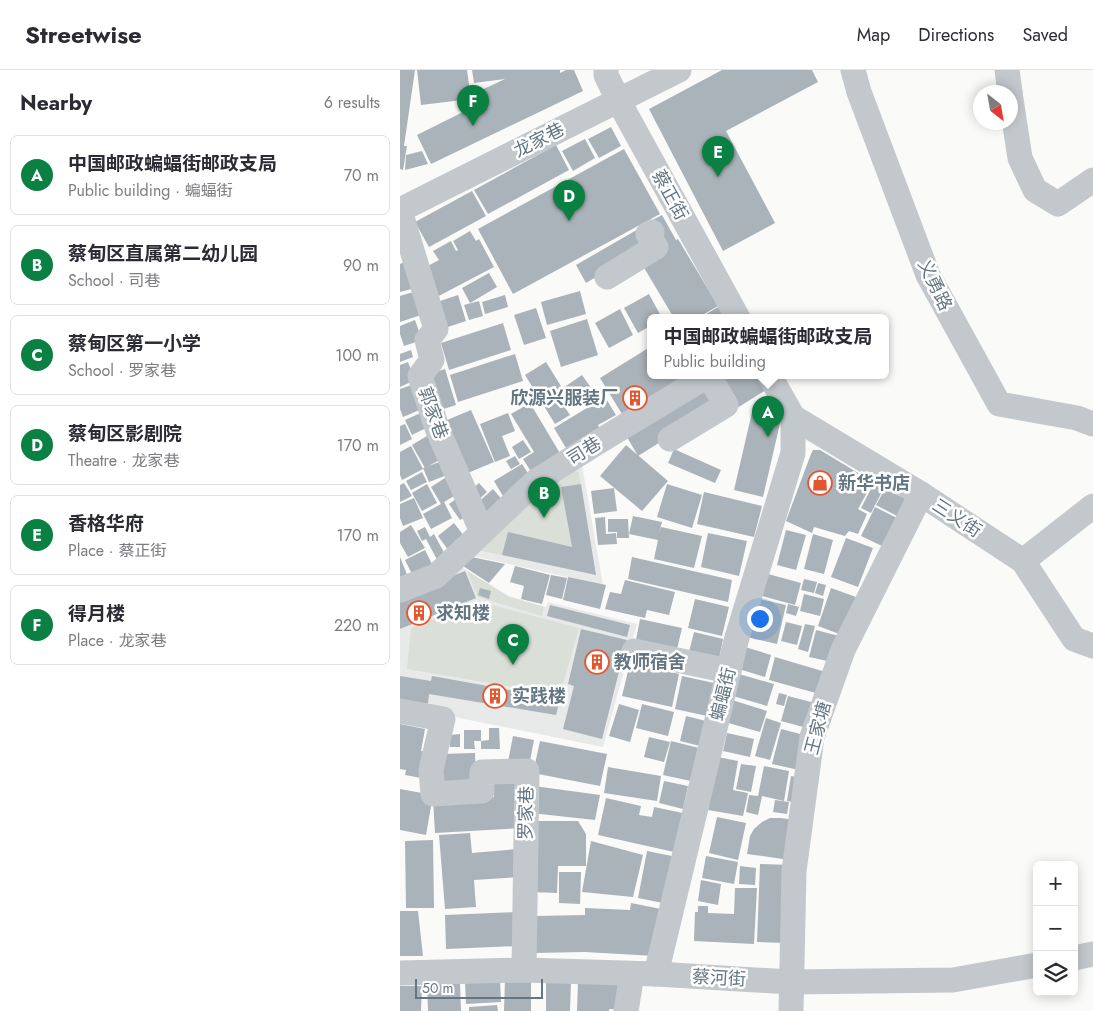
<!DOCTYPE html>
<meta charset="utf-8">
<style>
body{margin:0;font-family:Jost,"Noto Sans SC",sans-serif;background:#f7f7f7;color:#2b2b33}
.controls{position:absolute;right:15px;bottom:15px;display:grid;overflow:hidden;border-radius:8px;box-shadow:0 2px 12px #0003}
.controls button{width:45px;height:45px;display:grid;place-items:center;padding:0;border:0;border-bottom:1px solid #e1e1e2;background:#fff;color:#2b2b33;font:25px sans-serif}
.compass{position:absolute;left:573px;top:15px;width:45px;height:45px;border-radius:50%;background:#fff;box-shadow:0 2px 12px #0003;rotate:149deg}
.scale{position:absolute;left:15px;bottom:12px;width:128px;box-sizing:border-box;padding-left:5px;border:2px solid #657683;border-top:0;font-size:14px;line-height:18px;white-space:nowrap;color:#657683;-webkit-text-stroke:4px #fff;paint-order:stroke}
.you{position:absolute;left:359px;top:548px;width:18px;height:18px;margin:-12px;border:4px solid #fff;border-radius:50%;background:#1a73e8;box-shadow:0 0 0 8px #1a73e833}
.badge{display:grid;place-items:center;width:32px;height:32px;border-radius:50%;background:#0b8043;color:#fff;font-size:16px;font-weight:700}
.pin{position:absolute;translate:-50% -41px;filter:drop-shadow(0 1px 2px #0008)}
.pin::after{content:'';position:absolute;top:26px;width:18px;height:15px;background:inherit;clip-path:polygon(0 0,100% 0,50% 100%)}
.popup{position:absolute;left:247px;top:244px;width:242px;height:65px;box-sizing:border-box;display:grid;place-content:center;border-radius:8px;background:#fff;filter:drop-shadow(0 1px 4px #0005);font-size:16px;white-space:nowrap;color:#7c7c81}
.popup b{font-size:19px;color:#2b2b33}
.popup::after{content:'';position:absolute;left:50%;top:100%;margin-left:-10px;border:10px solid transparent;border-top-color:#fff}
.list{margin:0;padding:0;list-style:none}
h2{display:flex;justify-content:space-between;align-items:center;height:65px;margin:0;padding:0 20px;font-size:21px}
h2 small{font-size:16px;font-weight:400;color:#7c7c81}
.list li{display:grid;grid-template-columns:32px 1fr auto;gap:15px;align-items:center;box-sizing:border-box;height:80px;margin:0 10px 10px;padding:0 10px;border:1px solid #e1e1e2;border-radius:8px}
.list b{display:block;font-size:19px;white-space:nowrap}
.list p{margin:0;font-size:16px;white-space:nowrap;color:#7c7c81}
.list em{font-size:16px;font-style:normal;color:#7c7c81}
.icon{flex:none;width:28px;height:28px;fill:none;stroke:currentColor;stroke-width:2;stroke-linecap:round;stroke-linejoin:round}
.map{position:relative;flex:none;width:693px;height:941px;overflow:hidden}
header{display:flex;align-items:center;gap:30px;box-sizing:border-box;height:70px;padding:0 25px;background:#fff;border-bottom:1px solid #e1e1e2}
header strong{font-size:24px}
nav{display:flex;gap:28px;margin-inline-start:auto;font-size:18px}
main{display:flex}
aside{flex:1;background:#fff}
.map>svg:first-child{display:block}
.built{fill:#e8e9e9}
.green{fill:#dadfd7}
.building{fill:#aab3b9}
.lines{fill:none;stroke-linecap:round;stroke-linejoin:round}
.minor{stroke:#c3c8cc;stroke-width:25}
.labels{text-anchor:middle;stroke-width:5;stroke-linejoin:round;paint-order:stroke}
.street-label{font-size:18px;fill:#657683;stroke:#fff}
.poi-label{font-size:18px;font-weight:bold;fill:#657683;stroke:#fff;text-anchor:start}
</style>
<header>
<strong>Streetwise</strong>
<nav><a>Map</a><a>Directions</a><a>Saved</a></nav>
</header>
<main>
<aside>
<h2>Nearby<small>6 results</small></h2>
<ul class="list">
<li><span class="badge">A</span><div><b>中国邮政蝙蝠街邮政支局</b><p>Public building · 蝙蝠街</p></div><em>70 m</em></li>
<li><span class="badge">B</span><div><b>蔡甸区直属第二幼儿园</b><p>School · 司巷</p></div><em>90 m</em></li>
<li><span class="badge">C</span><div><b>蔡甸区第一小学</b><p>School · 罗家巷</p></div><em>100 m</em></li>
<li><span class="badge">D</span><div><b>蔡甸区影剧院</b><p>Theatre · 龙家巷</p></div><em>170 m</em></li>
<li><span class="badge">E</span><div><b>香格华府</b><p>Place · 蔡正街</p></div><em>170 m</em></li>
<li><span class="badge">F</span><div><b>得月楼</b><p>Place · 龙家巷</p></div><em>220 m</em></li>
</ul>
</aside>
<div class="map">
<svg width="693" height="941" viewBox="0 0 693 941">
<rect width="100%" height="100%" fill="#fafaf8"/>
<!-- built -->
<g class="built">
<polygon points="182,395 203,515 60,483"/>
<polygon points="55,493 109,526 146,537 148,532 237,554 203,677 0,636 0,525"/>
</g>
<!-- green -->
<g class="green">
<polygon points="178,401 181,414 161,418 172,477 102,485 78,480 162,404"/>
<polygon points="67,501 109,527 144,537 142,546 78,527"/>
<polygon points="77,531 179,558 160,625 7,599 11,558"/>
</g>
<!-- building -->
<g class="building">
<polygon points="0,0 15,0 4,76 7,76 3,100 0,99"/>
<polygon points="17,0 67,0 71,29 21,35"/>
<polygon points="72,0 160,0 160,3 166,0 174,0 183,21 31,94 17,65 67,40 70,46 81,40 73,24 105,9 74,13"/>
<polygon points="322,0 412,0 418,12 326,61 375,153 323,181 249,39"/>
<polygon points="211,57 221,76 199,88 188,69"/>
<polygon points="185,69 195,88 173,101 162,81"/>
<polygon points="156,75 169,100 88,144 74,120"/>
<polygon points="224,79 260,144 113,224 78,159"/>
<polygon points="22,81 28,94 5,100 6,85"/>
<polygon points="72,121 86,146 29,177 15,152"/>
<polygon points="262,145 276,170 278,169 318,236 297,248 274,248 240,191 247,153"/>
<polygon points="240,158 250,175 186,213 176,195"/>
<polygon points="70,161 76,171 79,169 94,197 33,229 24,198 39,190 33,181 51,171 56,181 58,180 53,171"/>
<polygon points="11,189 19,217 0,222 0,194"/>
<polygon points="89,203 97,217 70,233 62,218"/>
<polygon points="20,220 27,243 0,252 0,226"/>
<polygon points="180,221 186,244 147,255 141,232"/>
<polygon points="249,224 262,248 250,248 250,256 238,263 224,238"/>
<polygon points="58,225 66,251 42,259 34,233"/>
<polygon points="105,225 108,237 85,244 82,232"/>
<polygon points="79,231 83,246 69,250 64,235"/>
<polygon points="318,237 325,248 300,248"/>
<polygon points="136,238 146,268 124,275 114,245"/>
<polygon points="220,239 233,265 209,278 195,253"/>
<polygon points="187,249 198,285 161,297 150,261"/>
<polygon points="15,250 22,270 4,276 0,264 0,256"/>
<polygon points="103,253 111,280 49,300 41,273"/>
<polygon points="250,277 250,306 296,306 225,349 200,308"/>
<polygon points="11,280 13,287 0,292 0,284"/>
<polygon points="115,284 123,311 58,332 50,305"/>
<polygon points="8,292 15,310 0,317 0,295"/>
<polygon points="146,292 169,329 162,333 170,345 155,354 125,305"/>
<polygon points="45,299 56,335 37,341 26,305"/>
<polygon points="182,305 192,319 174,333 163,318"/>
<polygon points="317,306 357,306 366,320 337,338"/>
<polygon points="307,310 321,334 238,386 224,362"/>
<polygon points="14,314 24,338 3,347 0,339 0,319"/>
<polygon points="205,327 216,345 198,355 202,363 169,383 154,358"/>
<polygon points="130,333 164,390 135,408 123,389 134,382 111,344"/>
<polygon points="353,338 382,345 363,427 334,420"/>
<polygon points="71,340 94,392 63,405 40,353"/>
<polygon points="25,341 32,355 12,365 5,350"/>
<polygon points="108,343 115,361 102,366 110,386 95,392 80,354"/>
<polygon points="5,354 12,369 0,375 0,356"/>
<polygon points="32,363 45,387 25,398 12,375"/>
<polygon points="123,370 131,382 119,389 112,377"/>
<polygon points="226,375 268,411 242,441 200,406"/>
<polygon points="11,376 23,399 2,410 0,405 0,382"/>
<polygon points="274,379 321,400 315,413 268,393"/>
<polygon points="413,380 420,380 473,412 458,439 467,444 458,464 449,461 445,466 414,457 412,463 386,451 411,384"/>
<polygon points="115,386 120,394 111,399 106,391"/>
<polygon points="42,391 47,405 29,412 23,398"/>
<polygon points="122,394 133,411 104,428 94,411"/>
<polygon points="22,402 27,412 11,420 6,411"/>
<polygon points="45,408 56,425 44,432 52,448 31,459 23,444 41,434 31,417"/>
<polygon points="4,413 12,426 0,432 0,415"/>
<polygon points="79,413 87,422 77,431 69,422"/>
<polygon points="474,413 484,418 471,443 461,438"/>
<polygon points="27,414 37,433 22,441 12,423"/>
<polygon points="181,414 196,505 102,485 108,462 172,477 161,417"/>
<polygon points="267,414 302,425 292,458 257,447"/>
<polygon points="214,418 217,441 194,444 191,421"/>
<polygon points="93,419 105,433 86,450 74,436"/>
<polygon points="485,419 506,429 497,446 476,435"/>
<polygon points="304,422 362,436 354,467 297,454"/>
<polygon points="60,426 71,443 60,450 49,434"/>
<polygon points="14,428 23,448 3,456 0,448 0,434"/>
<polygon points="475,437 497,448 482,476 461,466"/>
<polygon points="233,446 262,452 259,463 261,457 302,466 294,498 254,489 258,470 229,464"/>
<polygon points="205,447 206,464 216,463 217,474 198,475 195,448"/>
<polygon points="208,449 228,449 229,468 217,468 217,462 208,462"/>
<polygon points="54,453 68,471 51,484 38,466"/>
<polygon points="11,455 25,478 8,487 0,473 0,462"/>
<polygon points="25,457 30,467 34,464 48,490 40,495 26,469 22,471 17,461"/>
<polygon points="386,460 406,465 396,500 377,495"/>
<polygon points="308,463 347,471 339,506 301,497"/>
<polygon points="413,464 433,470 424,504 404,499"/>
<polygon points="446,468 473,478 458,517 431,507"/>
<polygon points="25,480 33,496 13,506 5,490"/>
<polygon points="0,487 10,512 0,516"/>
<polygon points="72,487 105,494 89,513 63,496"/>
<polygon points="232,487 332,510 328,532 228,509"/>
<polygon points="115,496 150,505 142,534 121,529 124,516 110,512"/>
<polygon points="65,501 76,528 0,559 0,528"/>
<polygon points="368,504 401,513 395,535 362,526"/>
<polygon points="151,505 167,508 162,529 146,525"/>
<polygon points="168,507 206,515 200,539 163,530"/>
<polygon points="404,509 417,512 414,523 401,520"/>
<polygon points="225,510 275,522 269,545 247,540 245,548 205,539 210,522 221,524"/>
<polygon points="418,513 426,515 423,526 415,523"/>
<polygon points="80,518 91,521 89,529 78,525"/>
<polygon points="431,518 456,527 442,565 418,556"/>
<polygon points="404,524 424,529 420,546 400,541"/>
<polygon points="356,528 386,535 377,574 347,567"/>
<polygon points="295,529 329,537 322,566 288,558"/>
<polygon points="388,534 399,537 396,546 386,543"/>
<polygon points="150,535 230,555 227,567 147,546"/>
<polygon points="240,549 282,558 277,579 236,570"/>
<polygon points="386,552 402,556 397,575 381,571"/>
<polygon points="405,554 415,556 408,582 398,579"/>
<polygon points="181,559 227,570 202,669 163,659 174,616 168,614"/>
<polygon points="416,560 439,566 432,592 409,587"/>
<polygon points="294,562 323,569 319,589 289,582"/>
<polygon points="345,577 371,585 365,607 339,599"/>
<polygon points="375,587 429,603 423,625 369,610"/>
<polygon points="230,593 279,604 272,637 222,626"/>
<polygon points="339,604 374,614 367,636 333,626"/>
<polygon points="0,606 31,611 32,606 160,629 156,645 29,624 28,634 0,630"/>
<polygon points="282,606 314,613 307,646 275,639"/>
<polygon points="379,623 387,625 384,636 376,634"/>
<polygon points="388,626 415,633 407,658 381,651"/>
<polygon points="332,630 367,641 360,662 325,652"/>
<polygon points="219,634 239,640 230,672 209,666"/>
<polygon points="242,634 274,642 268,666 236,658"/>
<polygon points="286,646 306,651 300,676 280,671"/>
<polygon points="366,648 381,653 370,690 355,686"/>
<polygon points="0,654 25,659 21,681 27,682 21,708 5,705 6,700 0,699"/>
<polygon points="89,658 99,658 100,679 81,679 81,671 89,670"/>
<polygon points="381,659 408,666 399,700 372,694"/>
<polygon points="64,660 81,660 81,671 74,671 75,679 64,679"/>
<polygon points="327,663 354,669 350,687 323,681"/>
<polygon points="60,664 60,677 50,677 50,665"/>
<polygon points="113,666 134,670 129,696 108,692"/>
<polygon points="249,667 270,672 264,692 244,687"/>
<polygon points="140,671 207,684 200,716 133,703"/>
<polygon points="271,671 299,678 291,711 263,705"/>
<polygon points="75,683 76,713 40,714 39,684"/>
<polygon points="318,687 338,691 333,720 348,723 343,746 308,740"/>
<polygon points="341,694 356,696 351,722 336,719"/>
<polygon points="364,696 389,701 384,731 362,726 358,745 346,742 349,725 358,726"/>
<polygon points="208,697 261,706 257,731 204,723"/>
<polygon points="93,705 124,705 123,758 35,763 33,730 94,727"/>
<polygon points="391,706 403,708 398,733 387,731"/>
<polygon points="264,711 288,716 283,739 259,733"/>
<polygon points="134,716 200,725 195,750 131,743"/>
<polygon points="0,719 33,725 26,765 0,760"/>
<polygon points="206,728 241,736 239,745 252,747 254,737 283,743 274,782 198,765"/>
<polygon points="375,730 389,732 387,744 373,742"/>
<polygon points="317,747 346,753 338,790 309,783"/>
<polygon points="370,748 381,748 395,750 390,790 347,784 350,766 354,759 362,752"/>
<polygon points="133,751 178,751 186,764 186,796 158,796 157,823 131,822"/>
<polygon points="70,763 72,783 118,779 120,807 74,810 76,837 45,839 39,765"/>
<polygon points="33,770 34,838 6,838 5,771"/>
<polygon points="191,771 243,785 233,827 182,822"/>
<polygon points="247,781 272,786 263,833 238,828"/>
<polygon points="306,786 338,792 334,814 302,808"/>
<polygon points="360,794 390,795 386,873 357,872"/>
<polygon points="340,796 356,798 355,815 339,814"/>
<polygon points="159,802 181,802 180,834 159,833"/>
<polygon points="301,810 321,814 318,835 298,831"/>
<polygon points="335,818 357,818 354,874 294,871 295,842 298,842 298,836 308,836 308,843 334,844"/>
<polygon points="231,833 266,840 255,886 185,882 134,883 134,846 185,845 185,838 230,840"/>
<polygon points="0,841 18,841 23,886 0,886"/>
<polygon points="117,842 118,876 46,879 45,845"/>
<polygon points="105,909 131,910 131,941 104,941"/>
<polygon points="100,910 101,932 66,934 65,912"/>
<polygon points="146,911 171,912 170,941 146,941"/>
<polygon points="178,912 223,913 222,940 209,939 209,941 177,941"/>
<polygon points="60,913 61,941 28,941 27,914"/>
<polygon points="0,916 22,916 21,941 0,941"/>
<polygon points="97,935 98,941 69,941 69,937"/>
</g>
<g class="lines">
<!-- minor -->
<g class="minor">
<polyline points="206,0 206,5 218,30 338,248"/>
<polyline points="453,0 459,22 528,205 599,334 677,348 693,354"/>
<polyline points="607,0 610,22"/>
<polyline points="610,23 620,88 635,120 658,134 693,110"/>
<polyline points="0,140 279,0"/>
<polyline points="0,141 36,259 27,270 32,290 20,306 37,358 82,462"/>
<polyline points="207,207 256,177 248,164 252,162"/>
<polyline points="393,347 521,424 623,491 674,569 693,576"/>
<polyline points="270,369 326,335 309,306"/>
<polyline points="623,491 693,436"/>
<polyline points="0,520 36,506 136,411 195,374 307,306"/>
<polyline points="234,581 329,601"/>
<polyline points="0,641 43,649 31,700 33,724 82,721 82,702 127,701 124,900"/>
<polyline points="674,888 693,884"/>
<polyline points="0,903 124,900 256,904 391,912 553,910 637,895"/>
<polyline points="256,904 336,571 393,383 393,347 370,306"/>
<polyline points="226,941 232,904"/>
<polyline points="391,941 394,801 412,667 443,580 521,424"/>
</g>
</g>
<!-- icons -->
<defs>
<g id="building-ring" transform="scale(1.25)"><circle r="9.5" fill="#fff" stroke="#e4572e" stroke-width="1.5"/><path d="M-4-6H4V6H1V3H-1V6H-4ZM-2.5-4.3h1.7v1.8h-1.7ZM.8-4.3h1.7v1.8H.8ZM-2.5-1h1.7V.8h-1.7ZM.8-1h1.7V.8H.8Z" fill="#e4572e"/></g>
<g id="shop-ring" transform="scale(1.25)"><circle r="9.5" fill="#fff" stroke="#e4572e" stroke-width="1.5"/><path d="M-5-2.5h2.3a2.7 3.5 0 0 1 5.4 0H5L5.5 6h-11ZM-1.5-2.5h3a1.5 2.3 0 0 0-3 0Z" fill="#e4572e"/></g>
</defs>
<g fill-rule="evenodd">
<use href="#building-ring" x="235" y="328"/>
<use href="#shop-ring" x="420" y="413"/>
<use href="#building-ring" x="19" y="543"/>
<use href="#building-ring" x="197" y="592"/>
<use href="#building-ring" x="95" y="626"/>
</g>
<g class="labels">
<!-- street labels -->
<g class="street-label">
<text transform="translate(139 70) rotate(-27)" y="6">龙家巷</text>
<text transform="translate(270 125) rotate(61)" y="6">蔡正街</text>
<text transform="translate(535 215) rotate(64)" y="6">义勇路</text>
<text transform="translate(33 343) rotate(70)" y="6">郭家巷</text>
<text transform="translate(184 381) rotate(-32)" y="6">司巷</text>
<text transform="translate(557 448) rotate(33)" y="6">三义街</text>
<text transform="translate(323 624) rotate(-76)" y="6">蝙蝠街</text>
<text transform="translate(418 658) rotate(-75)" y="6">王家塘</text>
<text transform="translate(126 743) rotate(-89)" y="6">罗家巷</text>
<text transform="translate(319 908) rotate(3)" y="6">蔡河街</text>
</g>
<!-- poi labels -->
<g class="poi-label">
<text x="218" y="334" text-anchor="end">欣源兴服装厂</text>
<text x="438" y="419">新华书店</text>
<text x="36" y="549">求知楼</text>
<text x="214" y="598">教师宿舍</text>
<text x="112" y="632">实践楼</text>
</g>
</g>
</svg>
<div class="controls">
<button>+</button>
<button>−</button>
<button><svg class="icon" aria-label="layers" viewBox="0 0 24 24"><path d="M12 4l9 5-9 5-9-5zM3 14l9 5 9-5"/></svg></button>
</div>
<svg class="compass" viewBox="-18 -18 36 36"><path d="M0-13l5 13h-10z" fill="#e53935"/><path d="M0 13l5-13h-10z" fill="#7c7c81"/></svg>
<div class="scale">50 m</div>
<div class="you"></div>
<div class="pin badge" style="left:368px;top:367px">A</div>
<div class="popup"><b>中国邮政蝙蝠街邮政支局</b>Public building</div>
<div class="pin badge" style="left:144px;top:448px">B</div>
<div class="pin badge" style="left:113px;top:595px">C</div>
<div class="pin badge" style="left:169px;top:151px">D</div>
<div class="pin badge" style="left:318px;top:107px">E</div>
<div class="pin badge" style="left:73px;top:56px">F</div>
</div>
</main>
